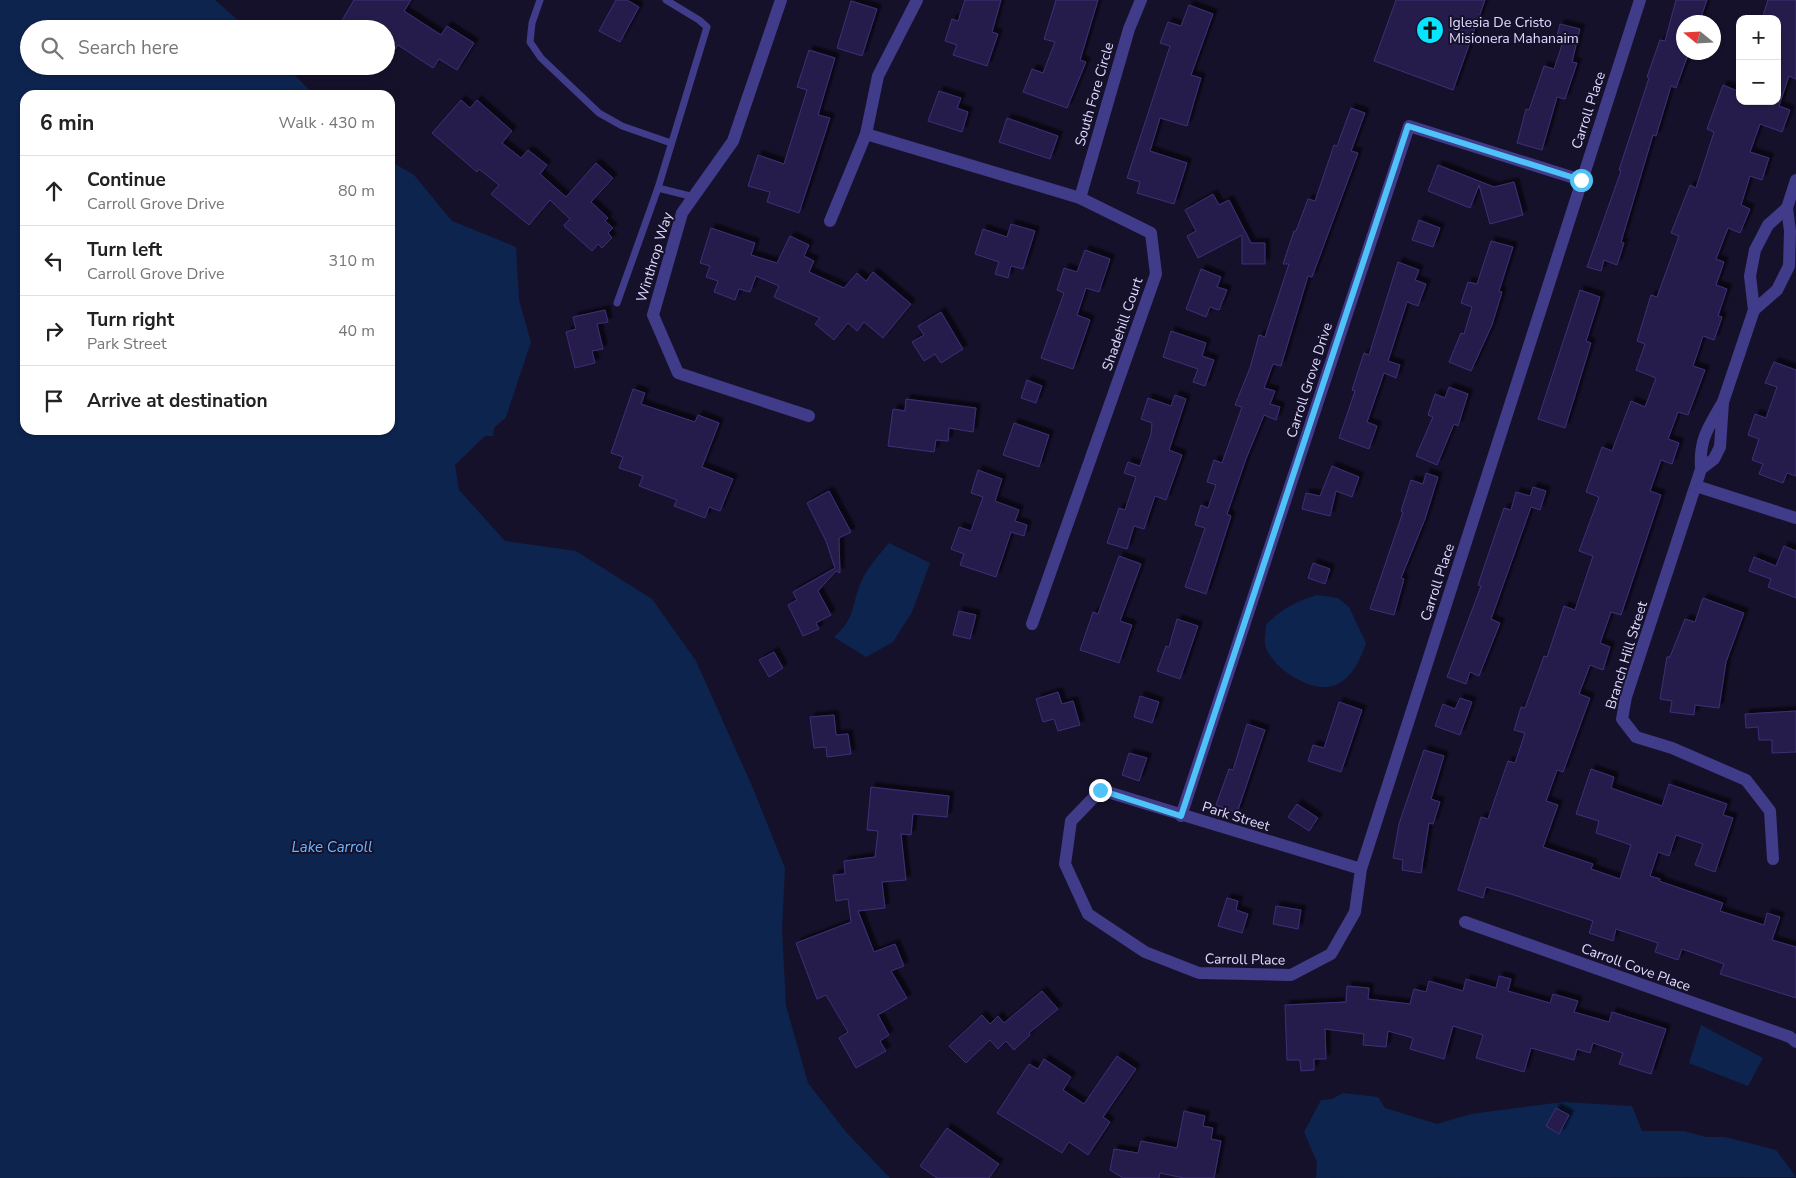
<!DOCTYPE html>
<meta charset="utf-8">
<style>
body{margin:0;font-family:"Nunito Sans",sans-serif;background:#f2f2f2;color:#222}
.controls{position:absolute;right:15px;top:15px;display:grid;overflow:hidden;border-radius:10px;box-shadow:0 1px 4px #0004}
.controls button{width:45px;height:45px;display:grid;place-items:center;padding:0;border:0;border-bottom:1px solid #e0e0e0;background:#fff;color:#222;font:25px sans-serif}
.compass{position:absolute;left:1676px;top:15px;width:45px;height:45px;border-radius:50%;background:#fff;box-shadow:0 1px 4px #0004;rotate:288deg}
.stop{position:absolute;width:15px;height:15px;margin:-11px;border:4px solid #4fc3f7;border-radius:50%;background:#fff}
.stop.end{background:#4fc3f7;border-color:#fff;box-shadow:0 1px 5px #0008}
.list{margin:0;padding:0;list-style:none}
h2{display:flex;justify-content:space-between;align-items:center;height:65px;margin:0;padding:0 20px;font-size:21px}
h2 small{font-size:16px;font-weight:400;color:#767676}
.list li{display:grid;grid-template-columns:32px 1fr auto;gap:15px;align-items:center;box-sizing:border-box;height:70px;padding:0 20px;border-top:1px solid #e0e0e0}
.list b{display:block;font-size:19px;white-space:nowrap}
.list p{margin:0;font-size:16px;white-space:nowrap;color:#767676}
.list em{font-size:16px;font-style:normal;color:#767676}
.icon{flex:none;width:28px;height:28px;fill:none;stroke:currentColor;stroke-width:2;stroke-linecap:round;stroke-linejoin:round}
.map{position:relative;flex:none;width:1796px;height:1178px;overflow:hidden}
.search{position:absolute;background:#fff;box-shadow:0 1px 4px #0004;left:20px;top:20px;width:375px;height:55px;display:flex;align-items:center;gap:12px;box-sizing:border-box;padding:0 18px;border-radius:28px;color:#767676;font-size:19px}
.panel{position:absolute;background:#fff;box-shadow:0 1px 4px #0004;left:20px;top:90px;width:375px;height:345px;border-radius:15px}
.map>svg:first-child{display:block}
.water{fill:#0d244e}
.building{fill:#271d4c;stroke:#3e2f78;filter:url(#shadow)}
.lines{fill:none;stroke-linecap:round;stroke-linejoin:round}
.service{stroke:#403c8a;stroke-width:7}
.minor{stroke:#403c8a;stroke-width:12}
.route{stroke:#4fc3f7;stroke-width:6}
.labels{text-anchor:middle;stroke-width:4;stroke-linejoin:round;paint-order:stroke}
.poi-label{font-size:14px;fill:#e0dbff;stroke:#16112b;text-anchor:start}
.street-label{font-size:14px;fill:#e0dbff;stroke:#16112b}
.water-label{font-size:15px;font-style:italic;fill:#69b8ff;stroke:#16112b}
</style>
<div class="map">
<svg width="1796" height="1178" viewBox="0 0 1796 1178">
<defs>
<filter id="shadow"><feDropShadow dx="4.5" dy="-4.5" stdDeviation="1" flood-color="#0009"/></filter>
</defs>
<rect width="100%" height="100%" fill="#16112b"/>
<!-- water -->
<g class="water">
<polygon points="0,0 215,0 248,29 29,29 29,66 286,66 314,95 25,95 25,430 390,430 390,161 414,175 452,221 516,247 519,300 531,342 506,417 494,428 493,436 485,436 455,465 459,490 505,541 576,551 652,599 696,661 752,786 785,868 782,930 786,1006 808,1083 846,1132 890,1178 0,1178"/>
<path d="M889 543 930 563 912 612 893 642 866 657 834 637C856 618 851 606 861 582 868 567 878 556 889 543Z"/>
<path d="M1317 595 1338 598 1349 607 1366 643C1352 686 1328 700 1289 674 1280 668 1267 655 1265 644 1264 638 1266 631 1266 625 1282 608 1295 602 1317 595Z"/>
<polygon points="1701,1025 1763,1058 1748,1086 1689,1063"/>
<polygon points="1343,1093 1378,1097 1385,1108 1437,1124 1471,1114 1563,1102 1632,1106 1642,1131 1684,1131 1706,1137 1725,1137 1776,1150 1796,1177 1316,1178 1317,1162 1304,1132 1321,1100 1332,1099"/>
</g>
<!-- building -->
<g class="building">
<polygon points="354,0 411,0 404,11 441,35 447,26 474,43 457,70 439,59 433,68 398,45 386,64 386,29 337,29"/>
<polygon points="616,0 627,0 639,7 620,42 599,31"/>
<polygon points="965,0 1001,0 992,32 998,34 987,66 953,55 957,45 945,41 952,19 958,21"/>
<polygon points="1056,0 1098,0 1080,60 1086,62 1067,108 1023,92 1032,69 1043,73 1055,42 1044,39"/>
<polygon points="1396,0 1485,0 1453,90 1374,61"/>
<polygon points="1676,0 1707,0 1700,20 1693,18 1692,22 1684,22 1684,52 1689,52 1676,88 1671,86 1656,136 1653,135 1621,242 1624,243 1617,265 1604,260 1601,271 1587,267 1621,171 1619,170 1649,78 1647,77 1660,40 1665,41"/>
<polygon points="1768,0 1796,0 1796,79 1789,76 1779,106 1790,110 1782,132 1760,124 1750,152 1769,158 1762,180 1750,176 1741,205 1750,209 1740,233 1728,228 1716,259 1724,262 1716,285 1727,289 1718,316 1722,317 1714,340 1703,336 1693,366 1705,370 1688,415 1678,412 1668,439 1679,443 1672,464 1661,460 1650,491 1661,495 1621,615 1611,612 1600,643 1610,647 1603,670 1590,665 1579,694 1590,698 1563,772 1557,770 1546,801 1558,805 1543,847 1593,864 1591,869 1620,879 1631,845 1596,833 1599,821 1576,814 1591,769 1614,777 1611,788 1662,806 1669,784 1727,804 1723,815 1733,818 1715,872 1695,865 1703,844 1676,835 1669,856 1658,852 1650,876 1660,879 1659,881 1723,903 1720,911 1764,925 1767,913 1780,917 1772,940 1796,947 1796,998 1720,974 1724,964 1682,949 1678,960 1655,952 1658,943 1616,929 1613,941 1589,933 1593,921 1511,894 1486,887 1483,898 1458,890 1481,817 1488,819 1508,761 1515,763 1525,733 1514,730 1521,707 1525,708 1544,656 1547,657 1564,606 1575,610 1593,556 1579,551 1599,497 1586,492 1602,447 1612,451 1631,401 1645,407 1656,378 1636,370 1645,344 1637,341 1651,295 1657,297 1679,236 1671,233 1690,185 1696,188 1714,132 1707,129 1723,85 1740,92 1740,101 1777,101 1777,19 1762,19"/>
<polygon points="851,1 877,9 862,56 837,48"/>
<polygon points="1189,5 1213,14 1191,75 1201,78 1187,126 1160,118 1150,151 1187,163 1174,204 1137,193 1140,182 1127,178 1170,46 1160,43 1168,22 1181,26"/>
<polygon points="1560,24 1580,29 1572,62 1577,63 1565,99 1557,97 1542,150 1517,143 1526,109 1529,110 1544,66 1554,69 1563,42 1556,40"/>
<polygon points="809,50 835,58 818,115 830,118 799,213 767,202 770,192 748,186 758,155 784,164 807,90 797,87"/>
<polygon points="939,91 961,98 957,108 968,112 962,132 928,121"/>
<polygon points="461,100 470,108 477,100 512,131 502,143 521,158 528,150 547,165 540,174 566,197 596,163 613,178 591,202 608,218 605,221 613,228 608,233 612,238 602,248 598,244 592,251 565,227 564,225 570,219 550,200 529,225 491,194 499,185 479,169 477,172 432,133"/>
<polygon points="1351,108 1365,113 1351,151 1358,153 1312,277 1308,276 1281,366 1273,364 1264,388 1275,391 1270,404 1280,407 1276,420 1264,415 1246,459 1227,514 1231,516 1206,594 1185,587 1205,528 1195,525 1201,505 1208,508 1216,485 1207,482 1214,460 1222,463 1242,407 1235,405 1250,368 1259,335 1265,337 1289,264 1283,264 1294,231 1296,231 1308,199 1315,201 1334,145 1337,146"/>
<polygon points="1007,118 1058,136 1050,159 999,142"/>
<polygon points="1438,165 1494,187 1514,182 1523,215 1490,224 1479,185 1470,208 1428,191"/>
<polygon points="1213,194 1219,205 1229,200 1251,243 1265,243 1265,264 1242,264 1242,235 1198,258 1187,236 1196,231 1185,210"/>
<polygon points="1419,220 1440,228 1433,247 1412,240"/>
<polygon points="1011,224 1035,231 1023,269 1011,266 1008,278 995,274 999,262 975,254 983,229 1007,237"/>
<polygon points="711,228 755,243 751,255 777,263 790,236 809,245 804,256 814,261 809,272 844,288 857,273 866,281 873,272 911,304 883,338 864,322 857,331 848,323 834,340 815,324 820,318 774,297 779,286 756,276 750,292 739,289 735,300 714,292 718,281 706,277 710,266 700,263"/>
<polygon points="1491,241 1513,247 1499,291 1502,292 1492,325 1471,371 1449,362 1461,333 1464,334 1472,307 1461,303 1468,282 1477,284"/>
<polygon points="1085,250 1110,259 1099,292 1086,288 1077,315 1090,320 1073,369 1041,358 1064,293 1057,290 1064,268 1077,272"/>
<polygon points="1398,262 1419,270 1415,280 1426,284 1418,306 1407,302 1388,361 1400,365 1396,378 1384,373 1367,422 1377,426 1369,449 1339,438 1355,391 1352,390 1364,353 1369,355"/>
<polygon points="1201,269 1221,277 1217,287 1227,290 1219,310 1210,307 1206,317 1186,309"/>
<polygon points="1580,290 1600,297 1586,341 1591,343 1565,428 1538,419"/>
<polygon points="605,310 608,322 597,324 603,349 592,351 595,363 575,368 566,332 576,329 573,317"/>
<polygon points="941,312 963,349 941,363 935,354 924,361 912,342 924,335 918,326"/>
<polygon points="1171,331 1206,343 1202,356 1214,360 1205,386 1193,382 1198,369 1163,357"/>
<polygon points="1774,362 1796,370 1796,476 1787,473 1783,483 1759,474 1763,464 1752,460 1759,439 1748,435 1755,414 1766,418 1777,387 1765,383"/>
<polygon points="1027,380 1042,386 1036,403 1021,398"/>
<polygon points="1449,387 1468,394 1458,426 1454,424 1437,465 1416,456 1433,417 1428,415 1435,394 1445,398"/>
<polygon points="633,389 645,393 641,404 695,422 698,415 719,423 702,467 733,479 720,511 709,507 705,518 674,506 677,500 639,486 643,476 619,468 623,457 611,453"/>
<polygon points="1175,395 1186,399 1169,450 1182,455 1166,500 1155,496 1144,529 1134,526 1127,549 1107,543 1119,508 1125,510 1136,477 1124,473 1128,462 1140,466 1151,434 1152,423 1141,419 1148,398 1171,406"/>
<polygon points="906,399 976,408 973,432 949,428 948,441 936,440 934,452 888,446 893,409 905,411"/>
<polygon points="1014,423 1049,435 1039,467 1003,455"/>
<polygon points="1332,466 1359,477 1352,497 1336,491 1330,516 1302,509 1306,493 1320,496"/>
<polygon points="978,470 1002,479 995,501 1019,510 1015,521 1027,525 1024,536 1011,532 996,577 960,565 964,554 951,549 959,527 971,531 983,497 971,493"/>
<polygon points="1426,473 1438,477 1425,519 1401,578 1404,579 1394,615 1370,609 1403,512 1401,511 1411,480 1423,484"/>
<polygon points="1533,487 1546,491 1540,510 1531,507 1491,619 1500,623 1479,676 1470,672 1466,684 1447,677 1481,586 1478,585 1504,508 1511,510 1516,492 1530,496"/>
<polygon points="829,491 851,532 839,538 840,573 836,571 818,591 831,615 816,623 819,629 803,636 788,605 797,600 793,592 835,568 826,541 807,503"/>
<polygon points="1784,546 1796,551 1796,598 1768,587 1771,579 1749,571 1754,557 1776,566"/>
<polygon points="1119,556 1141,564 1120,621 1132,625 1119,663 1080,650 1093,612 1098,614"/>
<polygon points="1313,563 1330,569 1325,584 1308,578"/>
<polygon points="1703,598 1744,613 1726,662 1719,708 1695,705 1694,715 1670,712 1672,701 1660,699 1667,657 1670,657 1685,619 1695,622"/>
<polygon points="959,611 976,615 970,639 953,635"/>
<polygon points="1177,619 1198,626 1180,679 1157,671 1166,646 1169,647"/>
<polygon points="774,652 783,668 769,677 759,660"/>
<polygon points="1058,692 1062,704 1073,701 1080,725 1058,731 1054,719 1043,722 1036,699"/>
<polygon points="1140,696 1159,702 1152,723 1134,717"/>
<polygon points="1460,698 1472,702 1460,735 1435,726 1443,704 1455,709"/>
<polygon points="1339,702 1362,710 1341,772 1308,761 1313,745 1324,748"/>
<polygon points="1796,711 1796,752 1772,753 1772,740 1759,740 1758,727 1746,728 1745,714"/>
<polygon points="834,715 836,735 848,734 851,754 827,757 826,747 814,748 810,717"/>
<polygon points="1247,724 1265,730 1237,813 1216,805 1229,769 1233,770"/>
<polygon points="1424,750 1444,756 1431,799 1440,802 1433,824 1429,823 1421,873 1402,870 1403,860 1393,858 1399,824"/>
<polygon points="1129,753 1147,758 1139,781 1122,775"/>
<polygon points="871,787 949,796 947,817 913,814 911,835 901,834 906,880 882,882 885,908 858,911 874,952 895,944 904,966 891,971 907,998 878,1015 889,1035 880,1041 886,1051 856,1068 839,1038 848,1032 826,995 817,999 796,943 851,922 848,899 836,901 833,875 845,874 844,861 875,857 878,831 867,830"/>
<polygon points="1297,804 1318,818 1309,831 1288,817"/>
<polygon points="1227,898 1238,901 1236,910 1248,914 1242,933 1218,926"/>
<polygon points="1276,906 1301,910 1298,929 1273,924"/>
<polygon points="1499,976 1511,979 1508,991 1550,1003 1553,994 1578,1001 1574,1012 1609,1022 1612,1012 1666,1029 1651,1074 1619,1064 1623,1053 1593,1043 1590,1053 1577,1049 1574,1060 1531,1048 1524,1072 1476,1058 1483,1035 1453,1026 1444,1059 1410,1049 1413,1038 1388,1031 1386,1047 1363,1045 1364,1034 1325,1029 1326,1059 1314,1059 1314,1070 1301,1071 1300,1060 1287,1060 1285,1005 1346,1002 1347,986 1369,988 1368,999 1410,1004 1414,989 1426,992 1429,981 1463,991 1466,979 1496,988"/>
<polygon points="1042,991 1058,1009 1029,1033 1030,1035 1014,1050 1006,1041 998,1049 990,1040 966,1063 949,1046 982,1015 990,1024 998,1016 1004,1023"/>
<polygon points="1117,1056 1136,1069 1103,1117 1110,1122 1088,1155 1069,1142 1062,1153 997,1113 1029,1064 1038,1069 1044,1059 1071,1077 1063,1090 1084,1104"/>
<polygon points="1556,1108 1569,1115 1559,1134 1546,1126"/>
<polygon points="1184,1111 1205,1116 1203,1126 1213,1128 1211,1139 1221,1141 1214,1178 1184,1178 1160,1173 1159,1178 1123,1178 1110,1170 1114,1149 1138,1153 1141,1141 1177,1148"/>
<polygon points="947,1128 999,1164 989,1178 937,1178 920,1166"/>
</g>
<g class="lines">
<!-- service -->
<g class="service">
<polyline points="540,0 532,23 530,42 541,58 599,113 622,126 671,143"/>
<polyline points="666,0 699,20 707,27 658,188 694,197"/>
<polyline points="617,303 658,188"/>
</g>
<!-- minor -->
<g class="minor">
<polyline points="781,0 733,141 682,213 653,315 678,373 809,416"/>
<polyline points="866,134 1080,198 1151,233 1156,274 1032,624"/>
<polyline points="1080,198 1129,29 1141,0"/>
<polyline points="830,221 866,134 878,76 917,0"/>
<polyline points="1754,310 1777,290 1789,266 1790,231 1787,208 1796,180"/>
<polyline points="1723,402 1754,310 1750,276 1755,250 1768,225 1787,208"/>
<path d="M1701 469 1714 459 1720 447 1723 402C1708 428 1699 439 1701 469L1626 697 1622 719 1636 737 1672 748 1746 780 1770 811 1773 859"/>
<polyline points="1696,486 1796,518"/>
<polyline points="1181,816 1409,126 1581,180"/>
<polyline points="1361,869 1101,790 1071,821 1065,864 1088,914 1145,952 1199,973 1291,975 1331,954 1355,912 1361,869 1640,0"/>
<polyline points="1465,922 1790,1037 1796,1042"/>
</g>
</g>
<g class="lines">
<!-- route -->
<polyline class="route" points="1100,790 1181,816 1408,126 1581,180"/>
</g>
<!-- icons -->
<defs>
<g id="church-disc" transform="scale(1.4375)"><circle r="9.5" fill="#07e4ff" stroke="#16112b"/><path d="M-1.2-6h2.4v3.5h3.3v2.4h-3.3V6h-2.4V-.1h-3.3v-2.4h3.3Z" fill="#111"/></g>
</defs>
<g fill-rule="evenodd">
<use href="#church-disc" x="1430" y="30"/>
</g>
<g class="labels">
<!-- poi labels -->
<g class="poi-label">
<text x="1449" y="27">Iglesia De Cristo<tspan x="1449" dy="16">Misionera Mahanaim</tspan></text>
</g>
<!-- street labels -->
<g class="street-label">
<text transform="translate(1094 94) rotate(-74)" y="5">South Fore Circle</text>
<text transform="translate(1588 110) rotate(-72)" y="5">Carroll Place</text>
<text transform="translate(654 257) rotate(-73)" y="5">Winthrop Way</text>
<text transform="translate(1122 324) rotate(-71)" y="5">Shadehill Court</text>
<text transform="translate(1309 380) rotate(-72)" y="5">Carroll Grove Drive</text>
<text transform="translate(1437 582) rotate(-72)" y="5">Carroll Place</text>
<text transform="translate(1626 655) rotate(-73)" y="5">Branch Hill Street</text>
<text transform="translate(1236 816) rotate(17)" y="5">Park Street</text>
<text transform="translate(1245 959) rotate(1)" y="5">Carroll Place</text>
<text transform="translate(1636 967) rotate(20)" y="5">Carroll Cove Place</text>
</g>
<!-- water labels -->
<g class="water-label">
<text x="332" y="852">Lake Carroll</text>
</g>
</g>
</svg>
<div class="controls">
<button>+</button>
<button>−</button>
</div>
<svg class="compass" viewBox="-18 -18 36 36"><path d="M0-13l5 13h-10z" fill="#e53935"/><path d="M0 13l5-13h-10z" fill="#767676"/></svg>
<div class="stop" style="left:1581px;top:180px"></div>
<div class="stop end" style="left:1100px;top:790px"></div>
<div class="search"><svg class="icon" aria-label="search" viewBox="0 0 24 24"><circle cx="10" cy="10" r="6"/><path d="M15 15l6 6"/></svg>Search here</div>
<section class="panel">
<h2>6 min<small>Walk · 430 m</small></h2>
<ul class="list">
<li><svg class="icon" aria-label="ahead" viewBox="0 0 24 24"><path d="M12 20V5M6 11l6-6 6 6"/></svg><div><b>Continue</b><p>Carroll Grove Drive</p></div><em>80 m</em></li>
<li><svg class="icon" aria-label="left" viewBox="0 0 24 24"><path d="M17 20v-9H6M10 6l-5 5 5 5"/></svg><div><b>Turn left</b><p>Carroll Grove Drive</p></div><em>310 m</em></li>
<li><svg class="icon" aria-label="right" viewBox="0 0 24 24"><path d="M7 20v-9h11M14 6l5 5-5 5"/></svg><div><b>Turn right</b><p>Park Street</p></div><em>40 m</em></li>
<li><svg class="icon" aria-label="arrive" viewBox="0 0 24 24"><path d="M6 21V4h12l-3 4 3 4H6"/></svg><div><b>Arrive at destination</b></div></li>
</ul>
</section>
</div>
